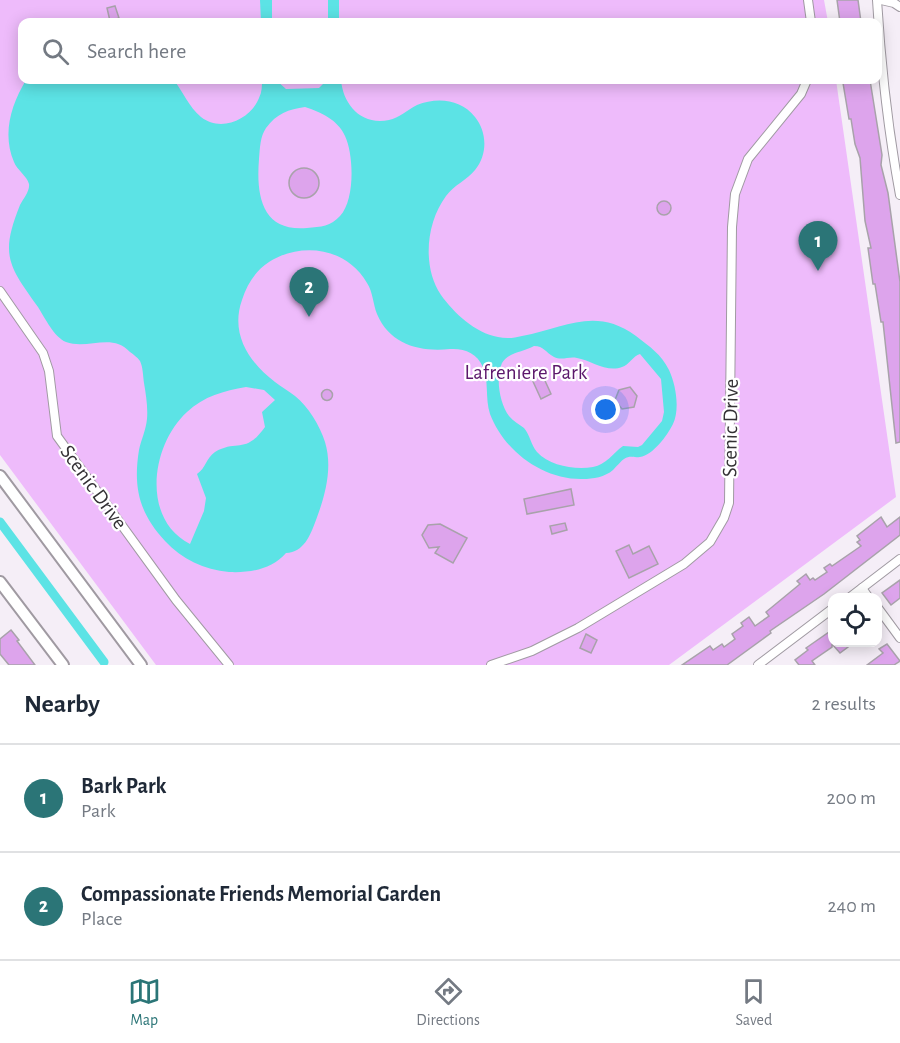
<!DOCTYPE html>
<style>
body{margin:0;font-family:"Alegreya Sans",sans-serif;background:#f6f6f7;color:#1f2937}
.controls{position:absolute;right:18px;bottom:18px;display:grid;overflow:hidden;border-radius:12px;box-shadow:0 3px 15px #0003}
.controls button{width:54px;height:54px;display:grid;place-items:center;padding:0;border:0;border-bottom:2px solid #e0e1e3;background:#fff;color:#1f2937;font:30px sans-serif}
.you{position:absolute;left:606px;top:410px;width:21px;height:21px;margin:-15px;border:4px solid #fff;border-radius:50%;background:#1a73e8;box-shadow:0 0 0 9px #1a73e833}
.badge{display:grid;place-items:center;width:39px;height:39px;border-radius:50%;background:#2b7577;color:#fff;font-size:20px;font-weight:700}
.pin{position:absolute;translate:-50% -50px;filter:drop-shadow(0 2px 3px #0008)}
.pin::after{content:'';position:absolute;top:32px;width:21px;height:18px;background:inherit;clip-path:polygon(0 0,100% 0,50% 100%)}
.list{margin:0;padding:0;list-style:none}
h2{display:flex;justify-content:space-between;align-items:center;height:78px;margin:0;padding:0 24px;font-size:26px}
h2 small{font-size:20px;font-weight:400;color:#747a83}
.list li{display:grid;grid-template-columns:39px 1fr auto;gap:18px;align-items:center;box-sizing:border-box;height:108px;padding:0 24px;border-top:2px solid #e0e1e3}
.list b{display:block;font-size:22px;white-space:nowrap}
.list p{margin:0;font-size:20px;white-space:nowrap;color:#747a83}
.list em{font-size:20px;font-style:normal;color:#747a83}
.icon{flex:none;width:33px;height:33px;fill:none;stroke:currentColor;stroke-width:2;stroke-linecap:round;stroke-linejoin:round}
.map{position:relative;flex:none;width:900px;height:665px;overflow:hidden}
.search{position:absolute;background:#fff;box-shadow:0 3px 15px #0003;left:18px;right:18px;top:18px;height:66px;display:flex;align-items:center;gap:15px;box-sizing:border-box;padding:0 21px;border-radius:12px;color:#747a83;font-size:22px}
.sheet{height:294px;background:#fff}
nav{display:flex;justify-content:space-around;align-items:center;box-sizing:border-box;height:84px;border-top:2px solid #e0e1e3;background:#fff;font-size:16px;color:#747a83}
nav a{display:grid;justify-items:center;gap:3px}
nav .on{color:#2b7577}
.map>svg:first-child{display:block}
.green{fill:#eebbfb}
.water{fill:#5ce3e5;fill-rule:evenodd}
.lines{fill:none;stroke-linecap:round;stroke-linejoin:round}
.canal{stroke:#5ce3e5;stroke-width:9}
.building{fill:#dda4ec;stroke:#a8a2aa;stroke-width:1.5}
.minor-casing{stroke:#a09aa2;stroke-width:10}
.secondary-casing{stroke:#a09aa2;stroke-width:14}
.minor{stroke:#fff;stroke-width:8}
.secondary{stroke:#fff;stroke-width:10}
.labels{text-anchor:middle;stroke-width:4.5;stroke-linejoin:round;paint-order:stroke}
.park-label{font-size:21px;fill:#5c186c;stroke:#fff}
.street-label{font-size:21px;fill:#343135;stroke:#fff}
</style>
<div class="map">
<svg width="900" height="665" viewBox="0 0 900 665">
<rect width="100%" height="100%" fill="#f5eef7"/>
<!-- green -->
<polygon class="green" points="0,0 824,0 828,22 22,22 22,80 836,80 896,497 669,665 156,665 0,455"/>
<!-- water -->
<g class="water">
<polygon points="260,0 272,0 272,22 261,22"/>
<rect x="328" y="0" width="11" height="22"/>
<path d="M26 80H174C183 92 189 107 201 117 221 133 251 119 259 98 262 92 262 86 262 80H276L286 89 319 88 327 80H341C343 104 361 126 389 120 399 118 407 110 417 105 437 97 461 99 475 117 487 132 488 154 475 170 467 180 454 185 446 196 426 223 422 267 441 295 454 313 475 333 498 337 506 339 514 338 522 336 565 328 595 306 636 336 650 347 661 354 669 370 676 385 680 409 673 424 667 436 653 455 640 457 632 458 631 455 624 459 623 459 614 469 613 470 605 477 593 479 583 479 543 480 504 451 490 414 485 398 489 381 483 367 477 353 464 348 450 349 420 352 390 345 377 314 373 304 373 292 367 283 347 248 302 241 269 262 256 270 247 284 242 300 230 334 249 362 275 382 281 387 289 391 295 396 308 406 320 426 325 442 333 468 325 496 316 520 310 536 304 552 286 553 272 569 251 573 229 572 204 570 182 559 165 541 139 513 133 487 139 450 141 440 146 430 147 419 148 407 146 395 144 383 143 376 143 367 140 361 137 357 134 355 130 352 112 332 88 350 66 342 54 337 45 318 38 307 8 265 0 255 20 205 23 199 30 191 29 184 27 176 17 170 14 162 2 134 11 105 26 80ZM305 107C321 112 338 120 345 136 354 155 355 200 340 216 331 226 321 227 307 228 262 232 256 196 259 159 260 148 260 137 266 128 276 114 289 109 305 107ZM534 346C544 346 545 352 554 357 562 361 569 356 577 358 590 360 607 373 622 367 629 365 633 356 640 354L661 379 664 412 662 421 642 445 638 447 623 446C613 453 606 465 593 467 575 470 550 466 537 452 531 445 530 435 524 428 519 424 513 421 509 416 500 404 495 378 502 363 508 352 524 352 534 346ZM246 387 264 390 275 400 262 412 265 427C245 455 238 439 215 452 206 458 206 468 197 474L206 498 204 511 190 544C141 519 151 445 187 412 204 396 224 391 246 387Z"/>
</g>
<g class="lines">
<!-- canal -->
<polyline class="canal" points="0,522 104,662"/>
</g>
<!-- building -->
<g class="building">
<polygon points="837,0 858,0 861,22 840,22"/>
<polygon points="115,6 119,18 110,21 107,8"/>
<polygon points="870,80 882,155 881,165 888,193 900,282 900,442 896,443 883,322 881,322 875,284 873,284 868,248 871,248 865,221 860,158 855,144 851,119 849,119 843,83"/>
<circle cx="304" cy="183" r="15"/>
<circle cx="664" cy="208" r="7"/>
<polygon points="541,372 551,394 541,399 531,377"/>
<polygon points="630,387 637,396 634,407 622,409 615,400 619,390"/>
<circle cx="327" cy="395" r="5.5"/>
<polygon points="571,489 574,505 527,514 524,499"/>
<polygon points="881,517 887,527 900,517 900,535 824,594 770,631 771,633 727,665 682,665 710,646 713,650 722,644 724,647 735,639 732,634 743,626 741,623 749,617 755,626 769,616 766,612 800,584 797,581 806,574 810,580 813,578 815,580 827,572 824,568 830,564 832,566 861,546 857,542 860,540 857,536"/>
<polygon points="565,523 567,530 552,534 550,526"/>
<polygon points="440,524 467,538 453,563 435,553 439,547 429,548 422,535 428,525"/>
<polygon points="629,545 633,554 649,546 658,564 629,578 616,551"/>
<polygon points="900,580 900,598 891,605 882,593"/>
<polygon points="11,630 19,640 17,641 35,665 9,665 0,654 0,639"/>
<polygon points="832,630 832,642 845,642 848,647 840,653 832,644 832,647 812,661 815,665 799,665 795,660 808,650 806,648"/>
<polygon points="586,634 597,640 591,653 580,648"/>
<polygon points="887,644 900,661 894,665 867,665 883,653 879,649"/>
</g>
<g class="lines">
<!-- minor casing -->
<g class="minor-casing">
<g id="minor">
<polyline points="808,0 811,22"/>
<path d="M877 0C881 66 888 130 900 195"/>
<polyline points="881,0 894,3 900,7"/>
<polyline points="0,291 43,353 49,371 57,436 176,600 229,665"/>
<polyline points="862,588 869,598"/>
<polyline points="849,598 900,559"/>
<polyline points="878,608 900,638"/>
<polyline points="491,665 532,651 578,628 684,564 710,542 724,518 729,503 732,227 735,194 748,159 801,94 807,80"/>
<polyline points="758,665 832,609"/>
</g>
</g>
<!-- secondary casing -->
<g class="secondary-casing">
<g id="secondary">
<polyline points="0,476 141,665"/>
<polyline points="0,582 63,665"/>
</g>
</g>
<!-- minor -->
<use href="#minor" class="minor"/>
<!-- secondary -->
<use href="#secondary" class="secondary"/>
</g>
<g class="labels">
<!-- park labels -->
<g class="park-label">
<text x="526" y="379">Lafreniere Park</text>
</g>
<!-- street labels -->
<g class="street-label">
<text transform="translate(730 428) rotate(-89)" y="7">Scenic Drive</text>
<text transform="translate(94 487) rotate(54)" y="7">Scenic Drive</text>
</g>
</g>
</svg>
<div class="controls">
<button><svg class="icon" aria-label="locate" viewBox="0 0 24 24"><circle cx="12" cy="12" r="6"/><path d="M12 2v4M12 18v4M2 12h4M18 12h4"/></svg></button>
</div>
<div class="you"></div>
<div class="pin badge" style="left:818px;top:271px">1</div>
<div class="pin badge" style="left:309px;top:317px">2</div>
<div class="search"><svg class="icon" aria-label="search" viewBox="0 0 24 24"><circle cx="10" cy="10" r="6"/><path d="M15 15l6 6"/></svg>Search here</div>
</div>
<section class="sheet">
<h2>Nearby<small>2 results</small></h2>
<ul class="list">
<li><span class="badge">1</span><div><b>Bark Park</b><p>Park</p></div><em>200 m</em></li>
<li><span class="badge">2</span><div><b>Compassionate Friends Memorial Garden</b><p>Place</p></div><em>240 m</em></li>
</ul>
</section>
<nav>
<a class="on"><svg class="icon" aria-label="map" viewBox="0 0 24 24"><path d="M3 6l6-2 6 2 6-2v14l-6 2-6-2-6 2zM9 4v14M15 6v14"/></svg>Map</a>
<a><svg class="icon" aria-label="directions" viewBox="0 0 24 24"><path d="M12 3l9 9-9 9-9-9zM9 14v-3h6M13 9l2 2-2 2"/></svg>Directions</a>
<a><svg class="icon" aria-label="saved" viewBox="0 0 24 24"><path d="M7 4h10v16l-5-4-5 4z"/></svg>Saved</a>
</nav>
